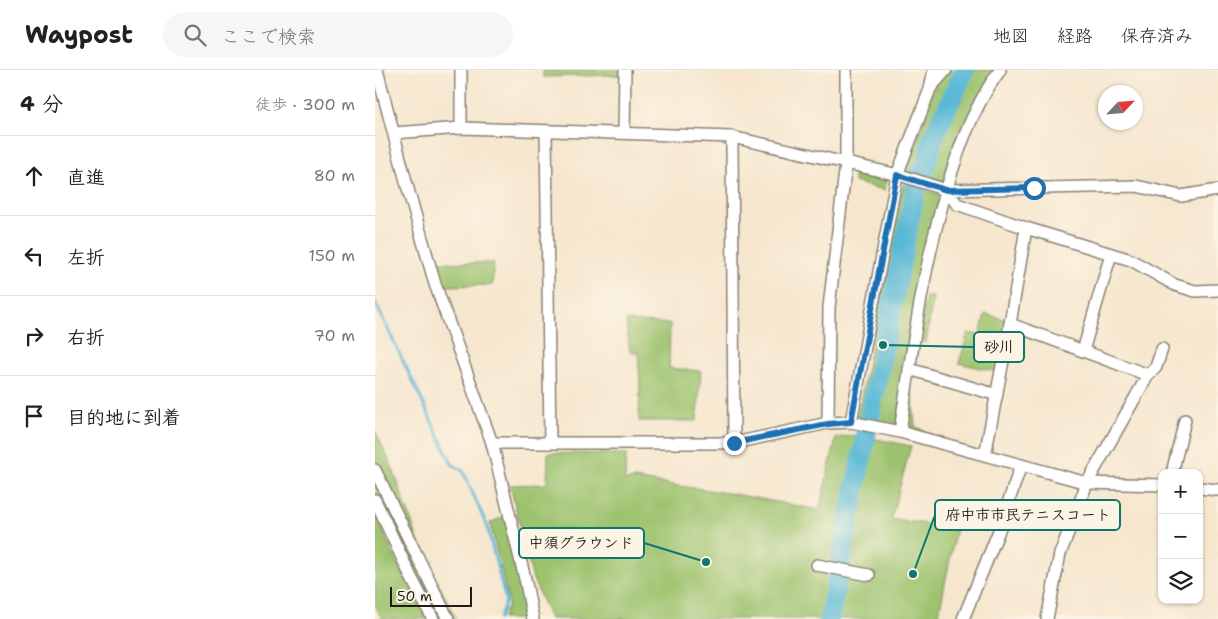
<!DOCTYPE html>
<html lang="ja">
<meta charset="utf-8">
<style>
body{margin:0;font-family:"Shantell Sans","Klee One",sans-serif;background:#f6f6f6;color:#202124}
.controls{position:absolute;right:15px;bottom:15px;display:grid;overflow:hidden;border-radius:10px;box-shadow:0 1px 4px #0004}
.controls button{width:45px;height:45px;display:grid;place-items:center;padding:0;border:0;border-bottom:1px solid #e0e0e0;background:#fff;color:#202124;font:25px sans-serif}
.compass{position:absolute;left:723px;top:15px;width:45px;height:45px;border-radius:50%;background:#fff;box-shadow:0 1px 4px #0004;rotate:64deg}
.scale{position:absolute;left:15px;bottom:12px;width:82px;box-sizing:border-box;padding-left:5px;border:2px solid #1c1c1c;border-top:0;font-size:14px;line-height:18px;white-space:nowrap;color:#1c1c1c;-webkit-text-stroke:4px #fcf5e5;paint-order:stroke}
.stop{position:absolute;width:15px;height:15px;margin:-11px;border:4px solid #1f6fb2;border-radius:50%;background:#fff}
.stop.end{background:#1f6fb2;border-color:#fff;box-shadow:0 1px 5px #0008}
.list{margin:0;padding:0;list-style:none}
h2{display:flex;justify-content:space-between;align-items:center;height:65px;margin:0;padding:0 20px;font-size:21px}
h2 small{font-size:16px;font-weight:400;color:#757577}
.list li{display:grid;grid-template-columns:32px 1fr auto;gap:15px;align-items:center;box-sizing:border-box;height:80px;padding:0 20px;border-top:1px solid #e0e0e0}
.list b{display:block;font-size:19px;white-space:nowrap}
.list em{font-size:16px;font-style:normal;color:#757577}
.icon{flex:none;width:28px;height:28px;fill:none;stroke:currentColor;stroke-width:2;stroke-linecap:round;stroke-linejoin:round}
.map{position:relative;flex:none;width:843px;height:549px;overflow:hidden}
header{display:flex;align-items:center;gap:30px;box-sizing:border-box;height:70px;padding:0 25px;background:#fff;border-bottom:1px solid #e0e0e0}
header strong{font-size:24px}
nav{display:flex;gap:28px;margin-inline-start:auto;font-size:18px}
.search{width:350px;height:45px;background:#f6f6f6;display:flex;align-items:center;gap:12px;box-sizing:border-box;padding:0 18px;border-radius:28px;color:#757577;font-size:19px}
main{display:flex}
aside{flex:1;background:#fff}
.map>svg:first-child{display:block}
.green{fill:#9dc36e;stroke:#5c7045}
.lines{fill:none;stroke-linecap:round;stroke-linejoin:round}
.stream{stroke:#57b8d6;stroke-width:3}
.river{stroke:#57b8d6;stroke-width:20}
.street-casing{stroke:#898175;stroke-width:14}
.street{stroke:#fff;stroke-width:11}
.route{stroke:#1f6fb2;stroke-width:6}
.leader{fill:none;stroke:#0f766e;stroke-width:2}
.callout-dot{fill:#0f766e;stroke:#fcf5e5;stroke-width:2}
.callout{fill:#fcf5e5;stroke:#0f766e;stroke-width:2}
.callout-label{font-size:15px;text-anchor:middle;font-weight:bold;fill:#1c1c1c}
</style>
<header>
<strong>Waypost</strong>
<div class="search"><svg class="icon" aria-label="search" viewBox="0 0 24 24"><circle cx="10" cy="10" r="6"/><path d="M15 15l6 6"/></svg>ここで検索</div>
<nav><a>地図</a><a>経路</a><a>保存済み</a></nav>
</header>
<main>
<aside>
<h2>4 分<small>徒歩 · 300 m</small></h2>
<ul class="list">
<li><svg class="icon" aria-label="ahead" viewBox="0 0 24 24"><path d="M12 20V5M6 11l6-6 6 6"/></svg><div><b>直進</b></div><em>80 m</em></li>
<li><svg class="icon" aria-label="left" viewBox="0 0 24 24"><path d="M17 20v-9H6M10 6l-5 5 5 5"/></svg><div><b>左折</b></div><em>150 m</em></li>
<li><svg class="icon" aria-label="right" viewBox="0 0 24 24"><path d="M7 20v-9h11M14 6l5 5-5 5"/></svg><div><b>右折</b></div><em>70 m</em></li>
<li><svg class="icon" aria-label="arrive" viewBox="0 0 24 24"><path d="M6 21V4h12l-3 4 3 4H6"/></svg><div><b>目的地に到着</b></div></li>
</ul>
</aside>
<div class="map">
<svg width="843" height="549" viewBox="0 0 843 549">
<rect width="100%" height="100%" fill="#fcf5e5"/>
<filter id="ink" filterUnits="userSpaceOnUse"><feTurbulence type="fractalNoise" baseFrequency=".02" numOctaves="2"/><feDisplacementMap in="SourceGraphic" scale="10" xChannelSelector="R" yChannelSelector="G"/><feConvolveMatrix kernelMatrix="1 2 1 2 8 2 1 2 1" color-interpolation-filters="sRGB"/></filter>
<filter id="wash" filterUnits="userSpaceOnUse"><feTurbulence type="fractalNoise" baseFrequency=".0096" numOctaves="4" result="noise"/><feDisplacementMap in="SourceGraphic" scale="20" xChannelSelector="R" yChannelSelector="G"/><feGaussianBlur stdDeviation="1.12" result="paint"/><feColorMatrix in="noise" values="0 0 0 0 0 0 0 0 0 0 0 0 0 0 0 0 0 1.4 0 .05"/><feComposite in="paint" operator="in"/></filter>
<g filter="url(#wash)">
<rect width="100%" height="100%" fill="#f6e6ce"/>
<!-- green -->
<g class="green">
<polygon points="168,0 245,0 245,5 168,7"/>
<polygon points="565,0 623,0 570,112 532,101"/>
<polygon points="479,105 512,111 509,120 479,112"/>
<polygon points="528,114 566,125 549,186 522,356 482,348"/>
<polygon points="62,192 119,193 117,215 70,216"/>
<polygon points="551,227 558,227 551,273 543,269"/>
<polygon points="610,244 632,250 622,302 584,293 593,263 605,265"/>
<polygon points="251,251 295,254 294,298 326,301 322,351 264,351 265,312 263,282 255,282"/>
<path d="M535 320 537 322 540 356 558 366 538 363C528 349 532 336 535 320Z"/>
<polygon points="0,360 18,399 45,476 81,549 64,549 38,500 0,417"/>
<polygon points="481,365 536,376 516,449 581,458 563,549 247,549 247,547 244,549 175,549 158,509 135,415 172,414 173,383 251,384 250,411 258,409 359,424 444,440 461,368"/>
<polygon points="0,443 22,492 52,549 7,549 0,535"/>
<polygon points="130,446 150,523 153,549 127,549 134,533 115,453"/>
</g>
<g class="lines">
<!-- stream -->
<polyline class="stream" points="0,232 77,394 88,401 112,456 131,531 124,549"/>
<!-- river -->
<polyline class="river" points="454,549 542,112 551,95 557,70 590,0"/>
</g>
</g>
<g filter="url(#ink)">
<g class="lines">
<!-- street casing -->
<g class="street-casing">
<g id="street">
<polyline points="2,0 33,119 60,214 117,373 151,513 158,549"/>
<polyline points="556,17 571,0"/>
<polyline points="86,58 86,0"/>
<polyline points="171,61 175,373"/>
<polyline points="19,63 86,58 357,67 528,106 571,120"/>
<polyline points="249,63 250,0"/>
<polyline points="357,67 359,373"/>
<polyline points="843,120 806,126 761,116 571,120 582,134 651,158 756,190 800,215 820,221 843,220"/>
<polyline points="635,254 773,305"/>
<polyline points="708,281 736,184"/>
<polyline points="534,299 622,325"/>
<polyline points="476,352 522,105 555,19 559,0"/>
<polyline points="453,353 454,237 471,93 471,0"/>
<path d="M525 362C536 287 546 212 566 139 579 91 595 41 625 0"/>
<polyline points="117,373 359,373 453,353 476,352 525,362 712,413 787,415"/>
<polyline points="610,385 635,254 651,158"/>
<polyline points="0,400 73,549"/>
<polyline points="797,403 810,350"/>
<polyline points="824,418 843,420"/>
<polyline points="0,430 36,507 58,549"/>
<polyline points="442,495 494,505"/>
<polyline points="588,549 623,463 646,395"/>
<polyline points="672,549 685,484 712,413 773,305 781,297 787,279"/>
</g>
</g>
<!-- street -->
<use href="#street" class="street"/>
</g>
</g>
<g class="lines" filter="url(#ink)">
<!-- route -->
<polyline class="route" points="359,373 453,354 476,352 522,105 571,120 659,118"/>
</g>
<!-- callouts -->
<path class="leader" d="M508 275L599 277M538 504L560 445M331 492L269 473"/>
<g class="callout-dot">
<circle cx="508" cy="275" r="5"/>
<circle cx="538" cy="504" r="5"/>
<circle cx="331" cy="492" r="5"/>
</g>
<g class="callout">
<rect x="599" y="262" width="50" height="30" rx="5"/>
<rect x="560" y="430" width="185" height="30" rx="5"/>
<rect x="144" y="458" width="125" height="30" rx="5"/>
</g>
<g class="callout-label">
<text x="624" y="282">砂川</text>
<text x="653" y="450">府中市市民テニスコート</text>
<text x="206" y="478">中須グラウンド</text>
</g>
</svg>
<div class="controls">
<button>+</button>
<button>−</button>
<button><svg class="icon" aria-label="layers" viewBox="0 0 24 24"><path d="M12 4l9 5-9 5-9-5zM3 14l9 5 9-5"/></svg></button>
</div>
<svg class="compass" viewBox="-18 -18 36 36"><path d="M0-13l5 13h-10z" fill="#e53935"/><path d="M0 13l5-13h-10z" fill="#757577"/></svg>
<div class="scale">50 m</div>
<div class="stop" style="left:659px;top:118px"></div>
<div class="stop end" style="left:359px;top:373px"></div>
</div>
</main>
